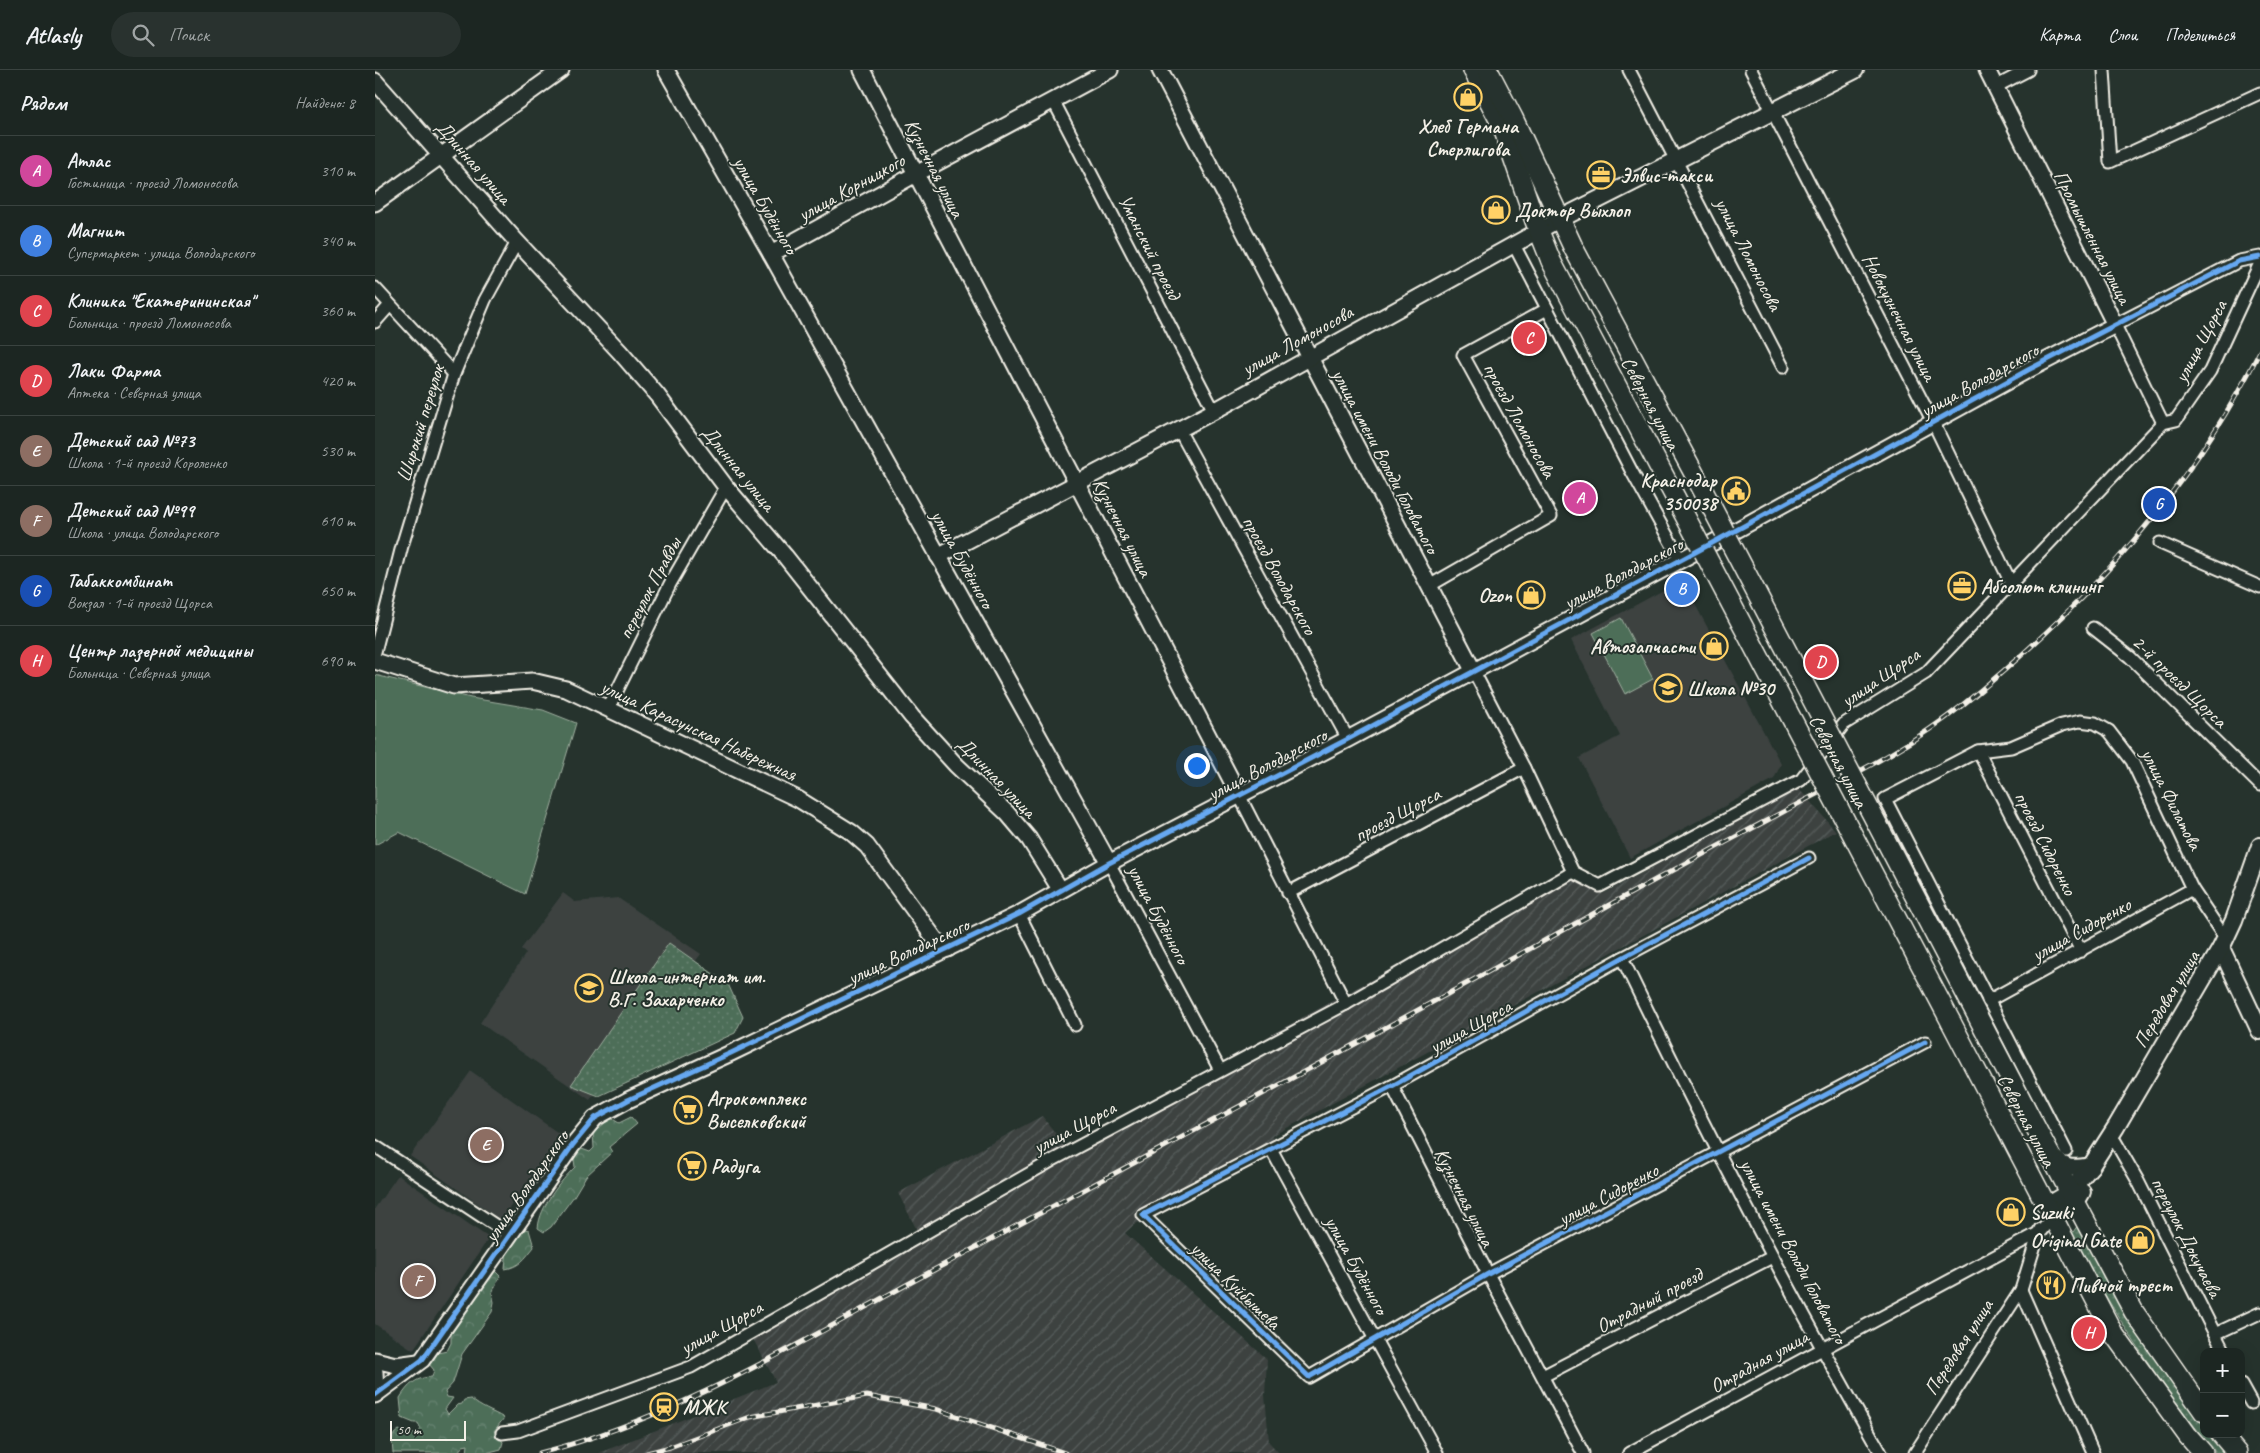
<!DOCTYPE html>
<html lang="ru">
<meta charset="utf-8">
<style>
body{margin:0;font-family:Caveat,sans-serif;background:#29322f;color:#f1f3f6}
.controls{position:absolute;right:15px;bottom:15px;display:grid;overflow:hidden;border-radius:10px;box-shadow:0 5px 20px #0002}
.controls button{width:45px;height:45px;display:grid;place-items:center;padding:0;border:0;border-bottom:1px solid #3a4340;background:#1c2622;color:#f1f3f6;font:25px sans-serif}
.scale{position:absolute;left:15px;bottom:12px;width:76px;box-sizing:border-box;padding-left:5px;border:2px solid #f4f1e8;border-top:0;font-size:14px;line-height:18px;white-space:nowrap;color:#f4f1e8;-webkit-text-stroke:4px #26332d;paint-order:stroke}
.you{position:absolute;left:821px;top:695px;width:18px;height:18px;margin:-12px;border:4px solid #fff;border-radius:50%;background:#1a73e8;box-shadow:0 0 0 8px #1a73e833}
.badge{display:grid;place-items:center;width:32px;height:32px;border-radius:50%;background:#ffd166;color:#fff;font-size:16px;font-weight:700}
.pin{position:absolute;translate:-50% -50%;border:2px solid #fff;box-shadow:0 1px 5px #0006}
.list{margin:0;padding:0;list-style:none}
h2{display:flex;justify-content:space-between;align-items:center;height:65px;margin:0;padding:0 20px;font-size:21px}
h2 small{font-size:16px;font-weight:400;color:#a0a5a5}
.list li{display:grid;grid-template-columns:32px 1fr auto;gap:15px;align-items:center;box-sizing:border-box;height:70px;padding:0 20px;border-top:1px solid #3a4340}
.list b{display:block;font-size:19px;white-space:nowrap}
.list p{margin:0;font-size:16px;white-space:nowrap;color:#a0a5a5}
.list em{font-size:16px;font-style:normal;color:#a0a5a5}
.icon{flex:none;width:28px;height:28px;fill:none;stroke:currentColor;stroke-width:2;stroke-linecap:round;stroke-linejoin:round}
.map{position:relative;flex:none;width:1885px;height:1383px;overflow:hidden}
header{display:flex;align-items:center;gap:30px;box-sizing:border-box;height:70px;padding:0 25px;background:#1c2622;border-bottom:1px solid #3a4340}
header strong{font-size:24px}
nav{display:flex;gap:28px;margin-inline-start:auto;font-size:18px}
.search{width:350px;height:45px;background:#29322f;display:flex;align-items:center;gap:12px;box-sizing:border-box;padding:0 18px;border-radius:28px;color:#a0a5a5;font-size:19px}
main{display:flex}
aside{flex:1;background:#1c2622}
.map>svg:first-child{display:block}
.built{fill:#3c4240}
.industrial{fill:url(#industrial-furrows)}
.green{fill:url(#green-dots);stroke:#a0b0a0}
.forest{fill:url(#forest-crowns);stroke:#a0b0a0}
.pitch{fill:#4d6e59;stroke:#a0b0a0}
.lines{fill:none;stroke-linecap:round;stroke-linejoin:round}
.minor-casing{stroke:#f4f1e8;stroke-width:15}
.tertiary-casing{stroke:#f4f1e8;stroke-width:19}
.secondary-casing{stroke:#f4f1e8;stroke-width:20}
.primary-casing{stroke:#f4f1e8;stroke-width:22}
.minor{stroke:#26332d;stroke-width:11}
.tertiary{stroke:#26332d;stroke-width:15}
.secondary{stroke:#26332d;stroke-width:16}
.primary{stroke:#26332d;stroke-width:19}
.rail-casing{stroke:#f4f1e8;stroke-width:5}
.rail{stroke:#26332d;stroke-width:3;stroke-dasharray:9;stroke-linecap:butt}
.primary-bridge-casing{stroke:#f4f1e8;stroke-width:22;stroke-linecap:butt}
.primary-bridge{stroke:#26332d;stroke-width:19}
.cycleway-casing{stroke:#26332d;stroke-width:8}
.cycleway{stroke:#66a8f1;stroke-width:5}
.labels{text-anchor:middle;stroke-width:4;stroke-linejoin:round;paint-order:stroke}
.poi-label{font-size:20px;font-weight:bold;fill:#f4f1e8;stroke:#26332d;text-anchor:start}
.street-label{font-size:20px;fill:#f4f1e8;stroke:#26332d}
</style>
<header>
<strong>Atlasly</strong>
<div class="search"><svg class="icon" aria-label="search" viewBox="0 0 24 24"><circle cx="10" cy="10" r="6"/><path d="M15 15l6 6"/></svg>Поиск</div>
<nav><a>Карта</a><a>Слои</a><a>Поделиться</a></nav>
</header>
<main>
<aside>
<h2>Рядом<small>Найдено: 8</small></h2>
<ul class="list">
<li><span class="badge" style="background:#d1479c">A</span><div><b>Атлас</b><p>Гостиница · проезд Ломоносова</p></div><em>310 m</em></li>
<li><span class="badge" style="background:#3f7fe0">B</span><div><b>Магнит</b><p>Супермаркет · улица Володарского</p></div><em>340 m</em></li>
<li><span class="badge" style="background:#e0444e">C</span><div><b>Клиника &quot;Екатерининская&quot;</b><p>Больница · проезд Ломоносова</p></div><em>360 m</em></li>
<li><span class="badge" style="background:#e0444e">D</span><div><b>Лаки Фарма</b><p>Аптека · Северная улица</p></div><em>420 m</em></li>
<li><span class="badge" style="background:#8d6e63">E</span><div><b>Детский сад №73</b><p>Школа · 1-й проезд Короленко</p></div><em>530 m</em></li>
<li><span class="badge" style="background:#8d6e63">F</span><div><b>Детский сад №99</b><p>Школа · улица Володарского</p></div><em>610 m</em></li>
<li><span class="badge" style="background:#1a4fb4">G</span><div><b>Табаккомбинат</b><p>Вокзал · 1-й проезд Щорса</p></div><em>650 m</em></li>
<li><span class="badge" style="background:#e0444e">H</span><div><b>Центр лазерной медицины</b><p>Больница · Северная улица</p></div><em>690 m</em></li>
</ul>
</aside>
<div class="map">
<svg width="1885" height="1383" viewBox="0 0 1885 1383">
<defs>
<pattern id="industrial-furrows" width="10" height="10" patternUnits="userSpaceOnUse" patternTransform="scale(1.25)"><rect width="10" height="10" fill="#3c4240"/><path d="M-1 1l2-2M0 10L10 0M9 11l2-2" fill="none" stroke="#595e5c"/></pattern>
<pattern id="green-dots" width="8" height="8" patternUnits="userSpaceOnUse" patternTransform="scale(1.25)"><rect width="8" height="8" fill="#4d6e59"/><path d="M2 2h.1M6 6h.1" fill="none" stroke="#678371" stroke-width="1.8" stroke-linecap="round"/></pattern>
<pattern id="forest-crowns" width="20" height="18" patternUnits="userSpaceOnUse" patternTransform="scale(1.25)"><rect width="20" height="18" fill="#4d6e59"/><path d="M2 6a3 3 0 1 1 6 0M12 15a3 3 0 1 1 6 0" fill="none" stroke="#678371"/></pattern>
</defs>
<rect width="100%" height="100%" fill="#26332d"/>
<filter id="ink" filterUnits="userSpaceOnUse"><feTurbulence type="fractalNoise" baseFrequency=".02" numOctaves="2"/><feDisplacementMap in="SourceGraphic" scale="10" xChannelSelector="R" yChannelSelector="G"/><feConvolveMatrix kernelMatrix="1 2 1 2 8 2 1 2 1" color-interpolation-filters="sRGB"/></filter>
<g filter="url(#ink)">
<!-- built -->
<g class="built">
<polygon points="1307,510 1406,694 1399,709 1255,788 1204,688 1245,666 1196,570"/>
<polygon points="188,823 200,832 243,828 326,884 215,1030 105,953 151,883 146,879"/>
<polygon points="96,1001 186,1065 126,1150 35,1086"/>
<polygon points="23,1105 114,1168 38,1280 0,1254 0,1138"/>
</g>
<!-- industrial -->
<polygon class="industrial" points="1424,719 1461,761 897,1066 901,1081 759,1155 750,1163 892,1289 890,1325 894,1372 904,1383 224,1383 401,1312 377,1267 547,1170 523,1123 667,1046 691,1077 1195,801 1228,824"/>
<!-- green -->
<g class="green">
<polygon points="294,873 353,914 368,947 360,963 224,1026 196,1015"/>
<path d="M1703 1155 1816 1336 1829 1353V1364H1838L1854 1383H1841C1783 1313 1739 1244 1696 1165Z"/>
</g>
<!-- forest -->
<g class="forest">
<path d="M256 1047 262 1054 234 1077 237 1082 211 1106 199 1126 176 1157 169 1162 163 1158C165 1136 185 1112 200 1097L198 1083 204 1078 215 1082 219 1078 218 1063 236 1048 244 1053Z"/>
<path d="M145 1158 154 1160 159 1177C150 1188 145 1197 130 1199L132 1178Z"/>
<path d="M117 1198 125 1206 117 1223 119 1232 117 1242 87 1284 78 1313 70 1322 72 1327 78 1328 70 1339 73 1344 82 1335 87 1334 89 1330 96 1329C106 1338 117 1341 129 1348L119 1361 128 1372 126 1379 111 1383H92L93 1375 88 1376 82 1383H18L17 1371 19 1364 24 1360C33 1363 39 1368 46 1359L43 1353H39L27 1348 25 1328C33 1315 41 1307 57 1307L59 1300 54 1294 58 1284 72 1281 76 1273V1257Z"/>
</g>
<!-- pitch -->
<g class="pitch">
<polygon points="1246,548 1278,609 1250,624 1218,563"/>
<polygon points="0,605 96,628 168,640 201,653 150,824 24,762 0,775"/>
</g>
<g class="lines">
<!-- minor casing -->
<g class="minor-casing">
<g id="minor">
<polyline points="1254,0 1408,297"/>
<polyline points="1376,0 1558,352 1636,513"/>
<polyline points="1729,0 1735,92 1885,23"/>
<polyline points="1620,17 1653,0"/>
<polyline points="678,30 839,341"/>
<polyline points="1138,173 1257,402 1305,489"/>
<polyline points="0,218 79,304"/>
<polyline points="0,252 15,235"/>
<polyline points="1788,353 1740,255 1864,191 1885,187"/>
<polyline points="804,360 973,669"/>
<polyline points="1785,473 1885,517"/>
<polyline points="1054,516 1176,446 1088,285 1172,239"/>
<polyline points="1718,558 1755,587 1885,715"/>
<polyline points="0,582 27,476 79,304 110,230 142,172"/>
<polyline points="1098,600 1149,698 1198,802"/>
<polyline points="233,639 295,514 351,417"/>
<polyline points="1603,681 1706,881"/>
<polyline points="864,725 971,934"/>
<polyline points="1434,788 1247,888 1017,1016 768,1145 934,1307 1113,1204 1550,972"/>
<polyline points="734,793 845,1000"/>
<polyline points="1198,802 1225,816 1426,710 1469,654 1551,603 1788,353 1801,350 1835,301 1885,193"/>
<polyline points="913,823 1149,698"/>
<polyline points="644,844 700,955"/>
<path d="M1247 888C1328 1056 1413 1221 1506 1383"/>
<polyline points="1613,931 1817,819"/>
<polyline points="1017,1016 1113,1204 1208,1383"/>
<polyline points="1740,1071 1763,1111 1849,1282"/>
<polyline points="0,1076 135,1165"/>
<polyline points="896,1079 1062,1383"/>
<polyline points="1691,1081 1510,729 1603,681 1636,677 1687,655 1705,651 1720,653 1734,661 1757,691 1817,819 1850,868"/>
<polyline points="1646,1220 1718,1383"/>
<polyline points="1840,1264 1885,1243"/>
<polyline points="1168,1306 1397,1187"/>
<polyline points="1866,1315 1876,1333"/>
<polyline points="127,1363 143,1361 316,1297 678,1090 971,934 1198,802"/>
<polyline points="1254,1383 1665,1162 1677,1147"/>
<polyline points="1540,1383 1646,1220 1665,1159"/>
</g>
</g>
<!-- tertiary casing -->
<g class="tertiary-casing">
<g id="tertiary">
<polyline points="291,0 396,184 734,793"/>
<polyline points="487,0 864,725"/>
<polyline points="785,0 1098,600"/>
<polyline points="0,11 142,172 245,282 282,325 351,417 410,486 537,647 581,695 632,743 654,769 685,819"/>
<polyline points="0,133 186,0"/>
<polyline points="396,184 541,104 735,0"/>
<polyline points="563,486 839,341 1185,149"/>
<polyline points="0,591 79,616 157,611 191,619 423,729 476,762 492,776 560,869 573,879"/>
<polyline points="0,1290 21,1295 43,1292"/>
<polyline points="0,1302 1,1324"/>
<polyline points="0,1325 47,1290 197,1076 220,1048 253,1030 356,983 644,844 734,793 973,669 1367,457 1653,300 1740,255 1612,0"/>
</g>
</g>
<!-- secondary casing -->
<g class="secondary-casing">
<g id="secondary">
<polyline points="1185,149 1480,0"/>
<polyline points="1846,878 1885,961"/>
<path d="M1676 1085C1690 1100 1696 1099 1716 1096"/>
<polyline points="1672,1136 1694,1123 1716,1096 1741,1057 1846,878 1859,850 1885,776"/>
<polyline points="1677,1147 1700,1134 1707,1122"/>
</g>
</g>
<!-- primary casing -->
<g class="primary-casing">
<g id="primary">
<polyline points="1098,0 1127,55 1160,151 1176,191"/>
<polyline points="1113,0 1138,48 1199,179 1322,409"/>
<polyline points="1576,952 1738,1263 1813,1366 1828,1383"/>
<polyline points="1674,1083 1759,1242 1829,1342"/>
<polyline points="1846,1364 1862,1383"/>
</g>
</g>
<!-- minor -->
<use href="#minor" class="minor"/>
<!-- tertiary -->
<use href="#tertiary" class="tertiary"/>
<!-- secondary -->
<use href="#secondary" class="secondary"/>
<!-- primary -->
<use href="#primary" class="primary"/>
<!-- rail casing -->
<g class="rail-casing">
<g id="rail">
<path d="M165 1383C311 1345 438 1264 570 1194 770 1087 970 981 1167 872 1246 828 1326 785 1406 743 1467 710 1531 680 1585 637 1707 540 1815 421 1885 281"/>
<polyline points="272,1383 295,1377 375,1347 492,1326 561,1339 690,1383"/>
</g>
</g>
<!-- rail -->
<use href="#rail" class="rail"/>
<!-- primary-bridge casing -->
<g class="primary-bridge-casing">
<g id="primary-bridge">
<polyline points="1176,191 1576,952"/>
<polyline points="1322,409 1674,1083"/>
</g>
</g>
<!-- primary-bridge -->
<use href="#primary-bridge" class="primary-bridge"/>
<!-- cycleway casing -->
<g class="cycleway-casing">
<g id="cycleway">
<polyline points="1434,788 1247,888 1017,1016 768,1145 934,1307 1113,1204 1550,972"/>
<polyline points="0,1325 47,1290 197,1076 220,1048 253,1030 356,983 644,844 734,793 973,669 1367,457 1653,300 1864,191 1885,187"/>
</g>
</g>
<!-- cycleway -->
<use href="#cycleway" class="cycleway"/>
</g>
</g>
<!-- icons -->
<defs>
<g id="shop-ring" transform="scale(1.4375)"><circle r="9.5" fill="#26332d" stroke="#ffd166" stroke-width="1.5"/><path d="M-5-2.5h2.3a2.7 3.5 0 0 1 5.4 0H5L5.5 6h-11ZM-1.5-2.5h3a1.5 2.3 0 0 0-3 0Z" fill="#ffd166"/></g>
<g id="office-ring" transform="scale(1.4375)"><circle r="9.5" fill="#26332d" stroke="#ffd166" stroke-width="1.5"/><path d="M-6-3h4V-5.5h4V-3h4V5H-6ZM-1-4.5V-3h2v-1.5ZM-6 0V1H6V0Z" fill="#ffd166"/></g>
<g id="civic-ring" transform="scale(1.4375)"><circle r="9.5" fill="#26332d" stroke="#ffd166" stroke-width="1.5"/><path d="M-.6-6.5H3V-4.5H.6V-3L4-1V1h2V6H-6V1h2V-1L-.6-3ZM-1.2 2.5V6h2.4V2.5Z" fill="#ffd166"/></g>
<g id="school-ring" transform="scale(1.4375)"><circle r="9.5" fill="#26332d" stroke="#ffd166" stroke-width="1.5"/><path d="M0-5L7-2L0 1L-7-2ZM-4 1L0 2.5L4 1V4Q0 6-4 4Z" fill="#ffd166"/></g>
<g id="supermarket-ring" transform="scale(1.4375)"><circle r="9.5" fill="#26332d" stroke="#ffd166" stroke-width="1.5"/><path d="M-6-5.5h2.5l.6 2H6L4.5 2H-2.5L-4.4-4H-6ZM-1.5 3.2a1.3 1.3 0 1 0 .1 0ZM3 3.2a1.3 1.3 0 1 0 .1 0Z" fill="#ffd166"/></g>
<g id="restaurant-ring" transform="scale(1.4375)"><circle r="9.5" fill="#26332d" stroke="#ffd166" stroke-width="1.5"/><path d="M-5-6h1v4h1v-4h1v4h1v-4h1v5L-1.5 .5V6h-2V.5L-5-1ZM5-6V6H3V1.5H1.5Q1.5-4 5-6Z" fill="#ffd166"/></g>
<g id="station-ring" transform="scale(1.4375)"><circle r="9.5" fill="#26332d" stroke="#ffd166" stroke-width="1.5"/><path d="M-3-6H3Q5-6 5-4V2Q5 4 3 4L4.5 6H3L1.5 4h-3L-3 6H-4.5L-3 4Q-5 4-5 2V-4Q-5-6-3-6ZM-3.5-4v3h7v-3ZM-3.5 1v1.5H-2V1ZM2 1v1.5H3.5V1Z" fill="#ffd166"/></g>
</defs>
<g fill-rule="evenodd">
<use href="#shop-ring" x="1093" y="27"/>
<use href="#office-ring" x="1226" y="105"/>
<use href="#shop-ring" x="1121" y="140"/>
<use href="#civic-ring" x="1361" y="421"/>
<use href="#office-ring" x="1587" y="516"/>
<use href="#shop-ring" x="1156" y="525"/>
<use href="#shop-ring" x="1339" y="576"/>
<use href="#school-ring" x="1293" y="618"/>
<use href="#school-ring" x="214" y="918"/>
<use href="#supermarket-ring" x="313" y="1040"/>
<use href="#supermarket-ring" x="317" y="1096"/>
<use href="#shop-ring" x="1636" y="1142"/>
<use href="#shop-ring" x="1765" y="1170"/>
<use href="#restaurant-ring" x="1676" y="1215"/>
<use href="#station-ring" x="289" y="1337"/>
</g>
<g class="labels">
<!-- poi labels -->
<g class="poi-label">
<text x="1093" y="63" text-anchor="middle">Хлеб Германа<tspan x="1093" dy="23">Стерлигова</tspan></text>
<text x="1245" y="112">Элвис-такси</text>
<text x="1140" y="147">Доктор Выхлоп</text>
<text x="1342" y="417" text-anchor="end">Краснодар<tspan x="1342" dy="23">350038</tspan></text>
<text x="1606" y="523">Абсолют клининг</text>
<text x="1137" y="532" text-anchor="end">Ozon</text>
<text x="1320" y="583" text-anchor="end">Автозапчасти</text>
<text x="1312" y="625">Школа №30</text>
<text x="233" y="913">Школа-интернат им.<tspan x="233" dy="23">В.Г. Захарченко</tspan></text>
<text x="332" y="1035">Агрокомплекс<tspan x="332" dy="23">Выселковский</tspan></text>
<text x="336" y="1103">Радуга</text>
<text x="1655" y="1149">Suzuki</text>
<text x="1746" y="1177" text-anchor="end">Original Gate</text>
<text x="1695" y="1222">Пивной трест</text>
<text x="308" y="1344">МЖК</text>
</g>
<!-- street labels -->
<g class="street-label">
<text transform="translate(99 92) rotate(49)" y="7">Длинная улица</text>
<text transform="translate(560 98) rotate(63)" y="7">Кузнечная улица</text>
<text transform="translate(476 117) rotate(-29)" y="7">улица Корницкого</text>
<text transform="translate(391 135) rotate(60)" y="7">улица Будённого</text>
<text transform="translate(1718 167) rotate(63)" y="7">Промышленная улица</text>
<text transform="translate(775 177) rotate(63)" y="7">Уманский проезд</text>
<text transform="translate(1374 184) rotate(63)" y="7">улица Ломоносова</text>
<text transform="translate(1525 247) rotate(63)" y="7">Новокузнечная улица</text>
<text transform="translate(922 270) rotate(-29)" y="7">улица Ломоносова</text>
<text transform="translate(1825 271) rotate(-62)" y="7">улица Щорса</text>
<text transform="translate(1604 310) rotate(-29)" y="7">улица Володарского</text>
<text transform="translate(1276 333) rotate(62)" y="7">Северная улица</text>
<text transform="translate(1145 350) rotate(61)" y="7">проезд Ломоносова</text>
<text transform="translate(45 353) rotate(-73)" y="7">Широкий переулок</text>
<text transform="translate(1011 391) rotate(62)" y="7">улица имени Володи Головатого</text>
<text transform="translate(364 398) rotate(51)" y="7">Длинная улица</text>
<text transform="translate(748 457) rotate(63)" y="7">Кузнечная улица</text>
<text transform="translate(588 489) rotate(61)" y="7">улица Будённого</text>
<text transform="translate(1248 503) rotate(-28)" y="7">улица Володарского</text>
<text transform="translate(905 505) rotate(61)" y="7">проезд Володарского</text>
<text transform="translate(274 518) rotate(-62)" y="7">переулок Правды</text>
<text transform="translate(1505 607) rotate(-34)" y="7">улица Щорса</text>
<text transform="translate(1805 611) rotate(44)" y="7">2-й проезд Щорса</text>
<text transform="translate(324 660) rotate(25)" y="7">улица Карасунская Набережная</text>
<text transform="translate(1464 691) rotate(62)" y="7">Северная улица</text>
<text transform="translate(892 694) rotate(-28)" y="7">улица Володарского</text>
<text transform="translate(622 707) rotate(46)" y="7">Длинная улица</text>
<text transform="translate(1797 729) rotate(63)" y="7">улица Филатова</text>
<text transform="translate(1022 744) rotate(-28)" y="7">проезд Щорса</text>
<text transform="translate(1671 773) rotate(63)" y="7">проезд Сидоренко</text>
<text transform="translate(784 844) rotate(62)" y="7">улица Будённого</text>
<text transform="translate(1706 859) rotate(-29)" y="7">улица Сидоренко</text>
<text transform="translate(533 881) rotate(-25)" y="7">улица Володарского</text>
<text transform="translate(1791 929) rotate(-59)" y="7">Передовая улица</text>
<text transform="translate(1095 956) rotate(-29)" y="7">улица Щорса</text>
<text transform="translate(1652 1050) rotate(62)" y="7">Северная улица</text>
<text transform="translate(699 1057) rotate(-28)" y="7">улица Щорса</text>
<text transform="translate(151 1116) rotate(-55)" y="7">улица Володарского</text>
<text transform="translate(1233 1124) rotate(-28)" y="7">улица Сидоренко</text>
<text transform="translate(1090 1127) rotate(63)" y="7">Кузнечная улица</text>
<text transform="translate(1812 1167) rotate(63)" y="7">переулок Докучаева</text>
<text transform="translate(1419 1181) rotate(62)" y="7">улица имени Володи Головатого</text>
<text transform="translate(982 1195) rotate(61)" y="7">улица Будённого</text>
<text transform="translate(861 1215) rotate(44)" y="7">улица Куйбышева</text>
<text transform="translate(1274 1230) rotate(-28)" y="7">Отрадный проезд</text>
<text transform="translate(346 1257) rotate(-29)" y="7">улица Щорса</text>
<text transform="translate(1583 1277) rotate(-57)" y="7">Передовая улица</text>
<text transform="translate(1384 1291) rotate(-29)" y="7">Отрадная улица</text>
</g>
</g>
</svg>
<div class="controls">
<button>+</button>
<button>−</button>
</div>
<div class="scale">50 m</div>
<div class="you"></div>
<div class="pin badge" style="left:1205px;top:428px;background:#d1479c">A</div>
<div class="pin badge" style="left:1307px;top:519px;background:#3f7fe0">B</div>
<div class="pin badge" style="left:1154px;top:268px;background:#e0444e">C</div>
<div class="pin badge" style="left:1446px;top:592px;background:#e0444e">D</div>
<div class="pin badge" style="left:111px;top:1075px;background:#8d6e63">E</div>
<div class="pin badge" style="left:43px;top:1211px;background:#8d6e63">F</div>
<div class="pin badge" style="left:1784px;top:434px;background:#1a4fb4">G</div>
<div class="pin badge" style="left:1714px;top:1263px;background:#e0444e">H</div>
</div>
</main>
